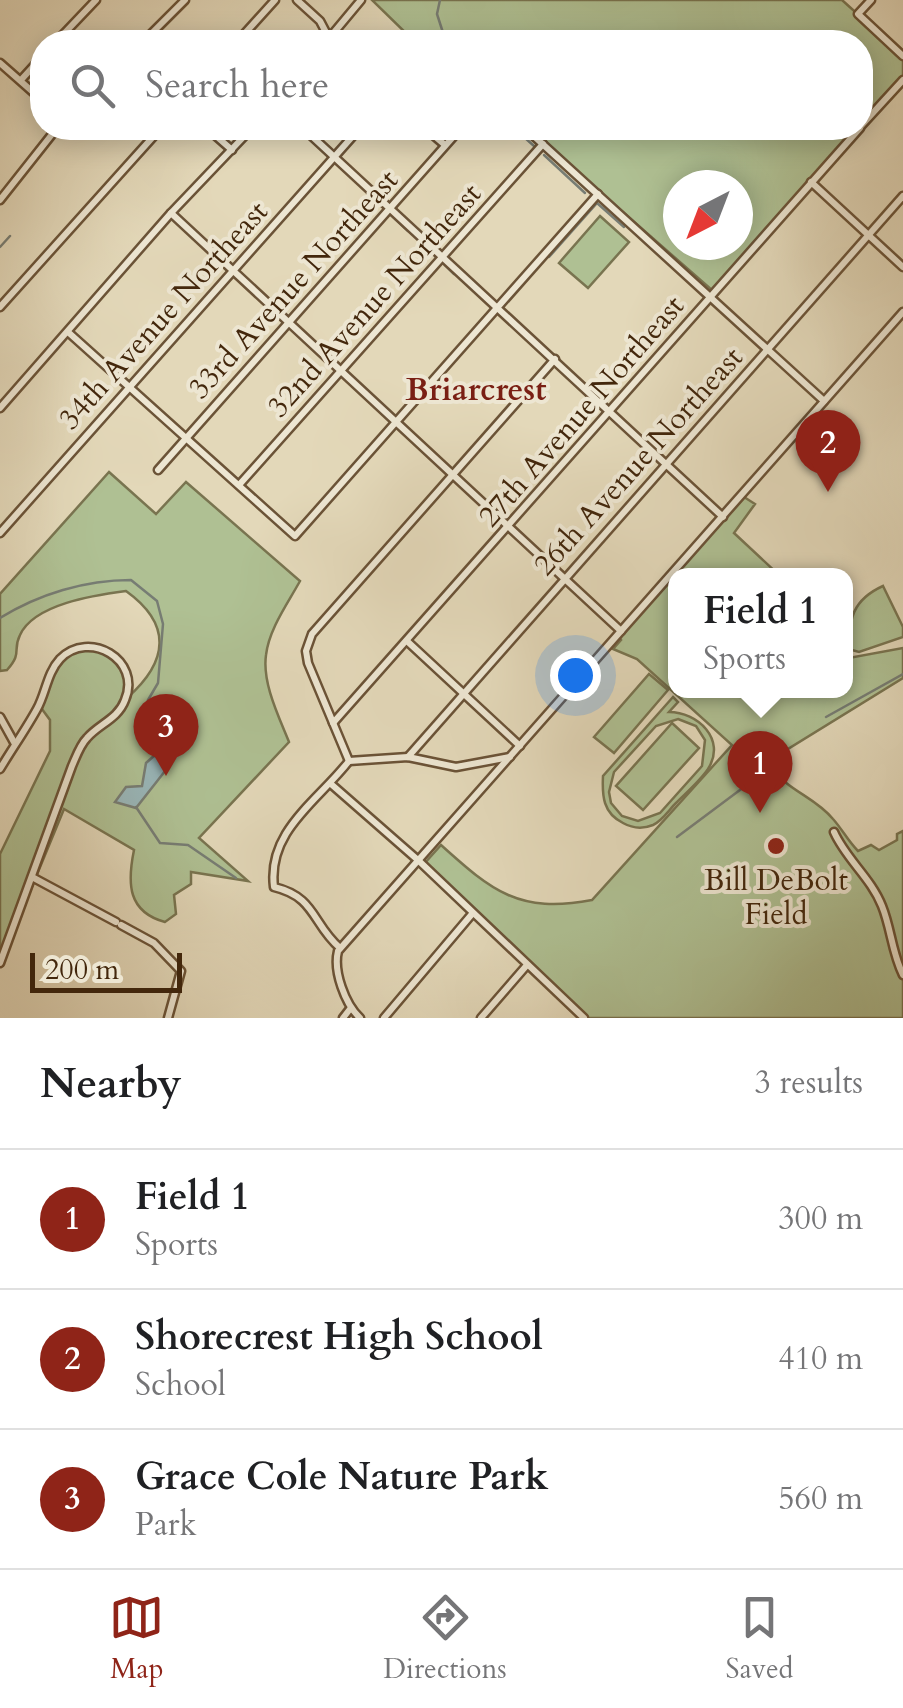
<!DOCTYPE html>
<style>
body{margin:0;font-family:Cardo,serif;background:#f6f6f6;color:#202124}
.compass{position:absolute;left:663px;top:170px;width:90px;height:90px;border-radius:50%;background:#fff;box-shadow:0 5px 25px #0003;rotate:222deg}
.scale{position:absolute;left:30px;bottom:25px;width:152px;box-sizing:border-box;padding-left:10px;border:5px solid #43270c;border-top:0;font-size:28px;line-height:35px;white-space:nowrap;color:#43270c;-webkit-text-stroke:8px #ede6d2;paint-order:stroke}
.you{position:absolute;left:575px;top:675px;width:35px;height:35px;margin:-25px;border:8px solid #fff;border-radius:50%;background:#1a73e8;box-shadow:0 0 0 15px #1a73e833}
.badge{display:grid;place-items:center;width:65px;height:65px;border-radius:50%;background:#8f2418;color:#fff;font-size:32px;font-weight:700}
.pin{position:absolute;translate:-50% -82px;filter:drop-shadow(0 2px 5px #0008)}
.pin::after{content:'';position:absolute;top:52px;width:35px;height:30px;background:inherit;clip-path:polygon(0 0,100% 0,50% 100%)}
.popup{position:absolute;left:668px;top:568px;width:185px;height:130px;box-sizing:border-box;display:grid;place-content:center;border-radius:20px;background:#fff;filter:drop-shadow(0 2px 8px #0005);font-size:32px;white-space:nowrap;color:#757577}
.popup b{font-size:38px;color:#202124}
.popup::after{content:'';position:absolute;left:50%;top:100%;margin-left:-20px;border:20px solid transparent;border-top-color:#fff}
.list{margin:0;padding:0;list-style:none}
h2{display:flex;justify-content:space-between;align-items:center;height:130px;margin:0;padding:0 40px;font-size:42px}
h2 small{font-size:32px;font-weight:400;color:#757577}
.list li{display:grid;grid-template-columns:65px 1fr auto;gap:30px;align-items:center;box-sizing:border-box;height:140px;padding:0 40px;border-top:2px solid #e0e0e0}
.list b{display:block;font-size:38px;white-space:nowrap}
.list p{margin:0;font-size:32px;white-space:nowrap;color:#757577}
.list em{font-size:32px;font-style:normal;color:#757577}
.icon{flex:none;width:55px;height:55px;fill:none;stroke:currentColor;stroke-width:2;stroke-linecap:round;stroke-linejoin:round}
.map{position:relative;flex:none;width:903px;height:1018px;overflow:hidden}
.search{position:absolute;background:#fff;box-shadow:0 5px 25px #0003;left:30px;right:30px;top:30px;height:110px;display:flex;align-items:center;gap:25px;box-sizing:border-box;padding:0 35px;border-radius:40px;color:#757577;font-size:38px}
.sheet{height:550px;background:#fff}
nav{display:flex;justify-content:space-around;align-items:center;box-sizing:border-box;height:140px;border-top:2px solid #e0e0e0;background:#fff;font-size:28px;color:#757577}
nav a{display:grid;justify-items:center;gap:5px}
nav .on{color:#8f2418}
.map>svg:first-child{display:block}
.green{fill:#afc093;stroke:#797450;stroke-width:2.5;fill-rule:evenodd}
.water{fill:#99b7ba;stroke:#777d74;stroke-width:2.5}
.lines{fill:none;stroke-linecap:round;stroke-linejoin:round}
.stream{stroke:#777d74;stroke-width:2.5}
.minor-casing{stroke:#6b5337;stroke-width:11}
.minor{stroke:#ede6d2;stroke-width:6}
.poi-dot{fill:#8f2418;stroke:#ede6d2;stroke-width:4}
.labels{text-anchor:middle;stroke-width:8;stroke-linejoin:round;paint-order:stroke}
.street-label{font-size:30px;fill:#43270c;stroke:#ede6d2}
.poi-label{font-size:30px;fill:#43270c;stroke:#ede6d2}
.neighbourhood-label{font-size:32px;font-weight:bold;fill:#7a1f14;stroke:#ede6d2}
</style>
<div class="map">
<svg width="903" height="1018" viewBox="0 0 903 1018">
<rect width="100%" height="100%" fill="#e3d8b9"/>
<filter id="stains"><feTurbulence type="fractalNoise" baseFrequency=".002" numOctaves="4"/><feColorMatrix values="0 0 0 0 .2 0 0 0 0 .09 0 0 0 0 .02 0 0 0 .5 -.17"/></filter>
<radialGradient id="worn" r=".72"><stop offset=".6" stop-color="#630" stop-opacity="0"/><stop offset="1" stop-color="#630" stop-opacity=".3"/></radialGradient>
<!-- green -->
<g class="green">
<polygon points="372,0 842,0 903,55 903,80 860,127 860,42 415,42"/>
<path d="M527 128H860L713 291ZM678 185H738V245H678Z"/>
<polygon points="600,216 629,242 588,288 559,263"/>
<path d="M109 472 156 514 186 482 300 581C288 603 269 629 266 655 262 683 279 717 289 742L199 838 248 881 191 872V884L174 895 176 914 165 922C128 912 127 884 134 850L64 809 0 964V854L50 751V720L39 705C57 655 71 632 124 664L127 698C169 661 172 624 126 591 95 595 34 604 20 635 12 651 23 652 7 670L0 671V594Z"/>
<path d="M744 497 755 504 734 533 779 575 675 576V690H845V655L849 658 903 648V678L767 762C787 792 813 795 833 819 842 829 848 841 858 851L871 845 879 850 897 840V834L903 831V1018H584L424 864 441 845C492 891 519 914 592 900L732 745 637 659 613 649 621 640 617 635Z"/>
<path d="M883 586 903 627V637L859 652 852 650C846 620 854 599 883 586Z"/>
<polygon points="649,674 668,690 614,753 594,737"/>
<path d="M673 697 678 702 669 712C697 712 727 739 708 769 700 781 686 793 676 803 669 810 662 821 653 825 643 829 632 828 623 823 603 813 602 796 603 776ZM678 719 696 726 705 740 702 766 660 813 638 821 622 816 611 803 609 792 614 772 656 726Z"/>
<polygon points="672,723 699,748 643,810 616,786"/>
</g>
<!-- water -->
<polygon class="water" points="155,755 169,766 136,808 115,802 126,787 142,786 146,763"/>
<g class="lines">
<!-- stream -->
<g class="stream">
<polyline points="440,0 437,14 446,42"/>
<polyline points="514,128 534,146"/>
<polyline points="544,155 585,193"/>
<polyline points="371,196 382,206"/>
<polyline points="391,215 408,231"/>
<polyline points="0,247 10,236"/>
<polyline points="426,247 437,258"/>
<polyline points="549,257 597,203 624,227"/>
<polyline points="445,265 454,274"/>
<polyline points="460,279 469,286"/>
<polyline points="475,292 492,308 476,326"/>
<path d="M0 618C39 594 85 580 131 580L157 601 163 624 158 683 148 700 143 719 155 756"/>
<polyline points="826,717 903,674"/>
<polyline points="136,807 160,843 188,845 236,878"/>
<polyline points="677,837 752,781"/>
</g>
<!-- minor casing -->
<g class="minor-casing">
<g id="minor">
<polyline points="297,0 320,21 331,42"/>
<polyline points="871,0 858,14 903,56"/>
<polyline points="56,42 96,0"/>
<polyline points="143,42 185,0"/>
<polyline points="237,42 275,0"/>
<polyline points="326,42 361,0"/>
<polyline points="0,63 42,100"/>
<polyline points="21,80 42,57"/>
<polyline points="860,127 903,80"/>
<polyline points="207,128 232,150"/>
<polyline points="303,128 723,517"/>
<polyline points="425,128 445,145"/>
<polyline points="525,128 824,401"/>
<polyline points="811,182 903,267"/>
<polyline points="0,200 57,128"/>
<polyline points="171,213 621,631"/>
<polyline points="0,307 161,128"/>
<polyline points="68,332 295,536 598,194"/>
<polyline points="0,408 171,213 252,128"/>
<polyline points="158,470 461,128"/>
<polyline points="239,485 543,144"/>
<polyline points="0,533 360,128"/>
<polyline points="408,642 520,746"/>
<polyline points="0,717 15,744"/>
<polyline points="333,723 860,128"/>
<polyline points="408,757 903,196"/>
<polyline points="349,761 308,663 306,651 312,634 555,359"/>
<polyline points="349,761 408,757 456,767 510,757"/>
<path d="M0 769C12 749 26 729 37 709 46 693 47 673 60 659 89 629 142 660 125 700 118 719 99 724 87 738 80 745 76 757 72 766L0 963"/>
<polyline points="331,784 419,861 584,1018"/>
<path d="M834 832C846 859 871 878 882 906 891 928 892 953 903 975"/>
<polyline points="32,877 116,922"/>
<polyline points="121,925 154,943 181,971 168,1018"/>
<path d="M340 948C312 924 316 897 274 887 267 831 318 801 349 761"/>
<polyline points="343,1018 350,1009"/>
<path d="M360 1018C345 1004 333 971 338 951L903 312"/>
<polyline points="384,1018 472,914"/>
<polyline points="481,1018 527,965"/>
</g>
</g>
<!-- minor -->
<use href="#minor" class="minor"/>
</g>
<!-- markers -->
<circle class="poi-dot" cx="776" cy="846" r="10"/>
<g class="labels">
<!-- street labels -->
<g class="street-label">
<text transform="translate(293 284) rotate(-48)" y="10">33rd Avenue Northeast</text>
<text transform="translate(374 300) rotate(-48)" y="10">32nd Avenue Northeast</text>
<text transform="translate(163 315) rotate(-48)" y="10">34th Avenue Northeast</text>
<text transform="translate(581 411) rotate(-49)" y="10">27th Avenue Northeast</text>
<text transform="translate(638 461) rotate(-48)" y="10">26th Avenue Northeast</text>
</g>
<!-- poi labels -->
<g class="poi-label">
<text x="776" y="890">Bill DeBolt<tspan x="776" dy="34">Field</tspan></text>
</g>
<!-- neighbourhood labels -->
<g class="neighbourhood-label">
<text x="476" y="400">Briarcrest</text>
</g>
</g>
<rect width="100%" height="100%" filter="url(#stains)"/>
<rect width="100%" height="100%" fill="url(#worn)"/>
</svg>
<svg class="compass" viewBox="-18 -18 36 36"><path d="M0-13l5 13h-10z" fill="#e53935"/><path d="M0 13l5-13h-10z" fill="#757577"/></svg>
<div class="scale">200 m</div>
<div class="you"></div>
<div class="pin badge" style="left:760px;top:813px">1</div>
<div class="popup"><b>Field 1</b>Sports</div>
<div class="pin badge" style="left:828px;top:492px">2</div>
<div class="pin badge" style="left:166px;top:776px">3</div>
<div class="search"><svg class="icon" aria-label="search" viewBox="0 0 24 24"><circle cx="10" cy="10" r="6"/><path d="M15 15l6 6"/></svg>Search here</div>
</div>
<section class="sheet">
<h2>Nearby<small>3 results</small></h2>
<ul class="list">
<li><span class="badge">1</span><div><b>Field 1</b><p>Sports</p></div><em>300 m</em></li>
<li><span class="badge">2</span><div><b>Shorecrest High School</b><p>School</p></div><em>410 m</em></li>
<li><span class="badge">3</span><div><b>Grace Cole Nature Park</b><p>Park</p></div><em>560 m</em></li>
</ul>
</section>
<nav>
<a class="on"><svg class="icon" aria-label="map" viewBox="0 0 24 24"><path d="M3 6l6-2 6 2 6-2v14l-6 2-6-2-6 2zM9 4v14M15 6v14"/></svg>Map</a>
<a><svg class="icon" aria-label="directions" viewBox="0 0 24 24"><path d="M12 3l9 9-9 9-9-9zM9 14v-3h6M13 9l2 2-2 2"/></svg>Directions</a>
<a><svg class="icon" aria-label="saved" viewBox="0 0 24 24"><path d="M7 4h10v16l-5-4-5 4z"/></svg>Saved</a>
</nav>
